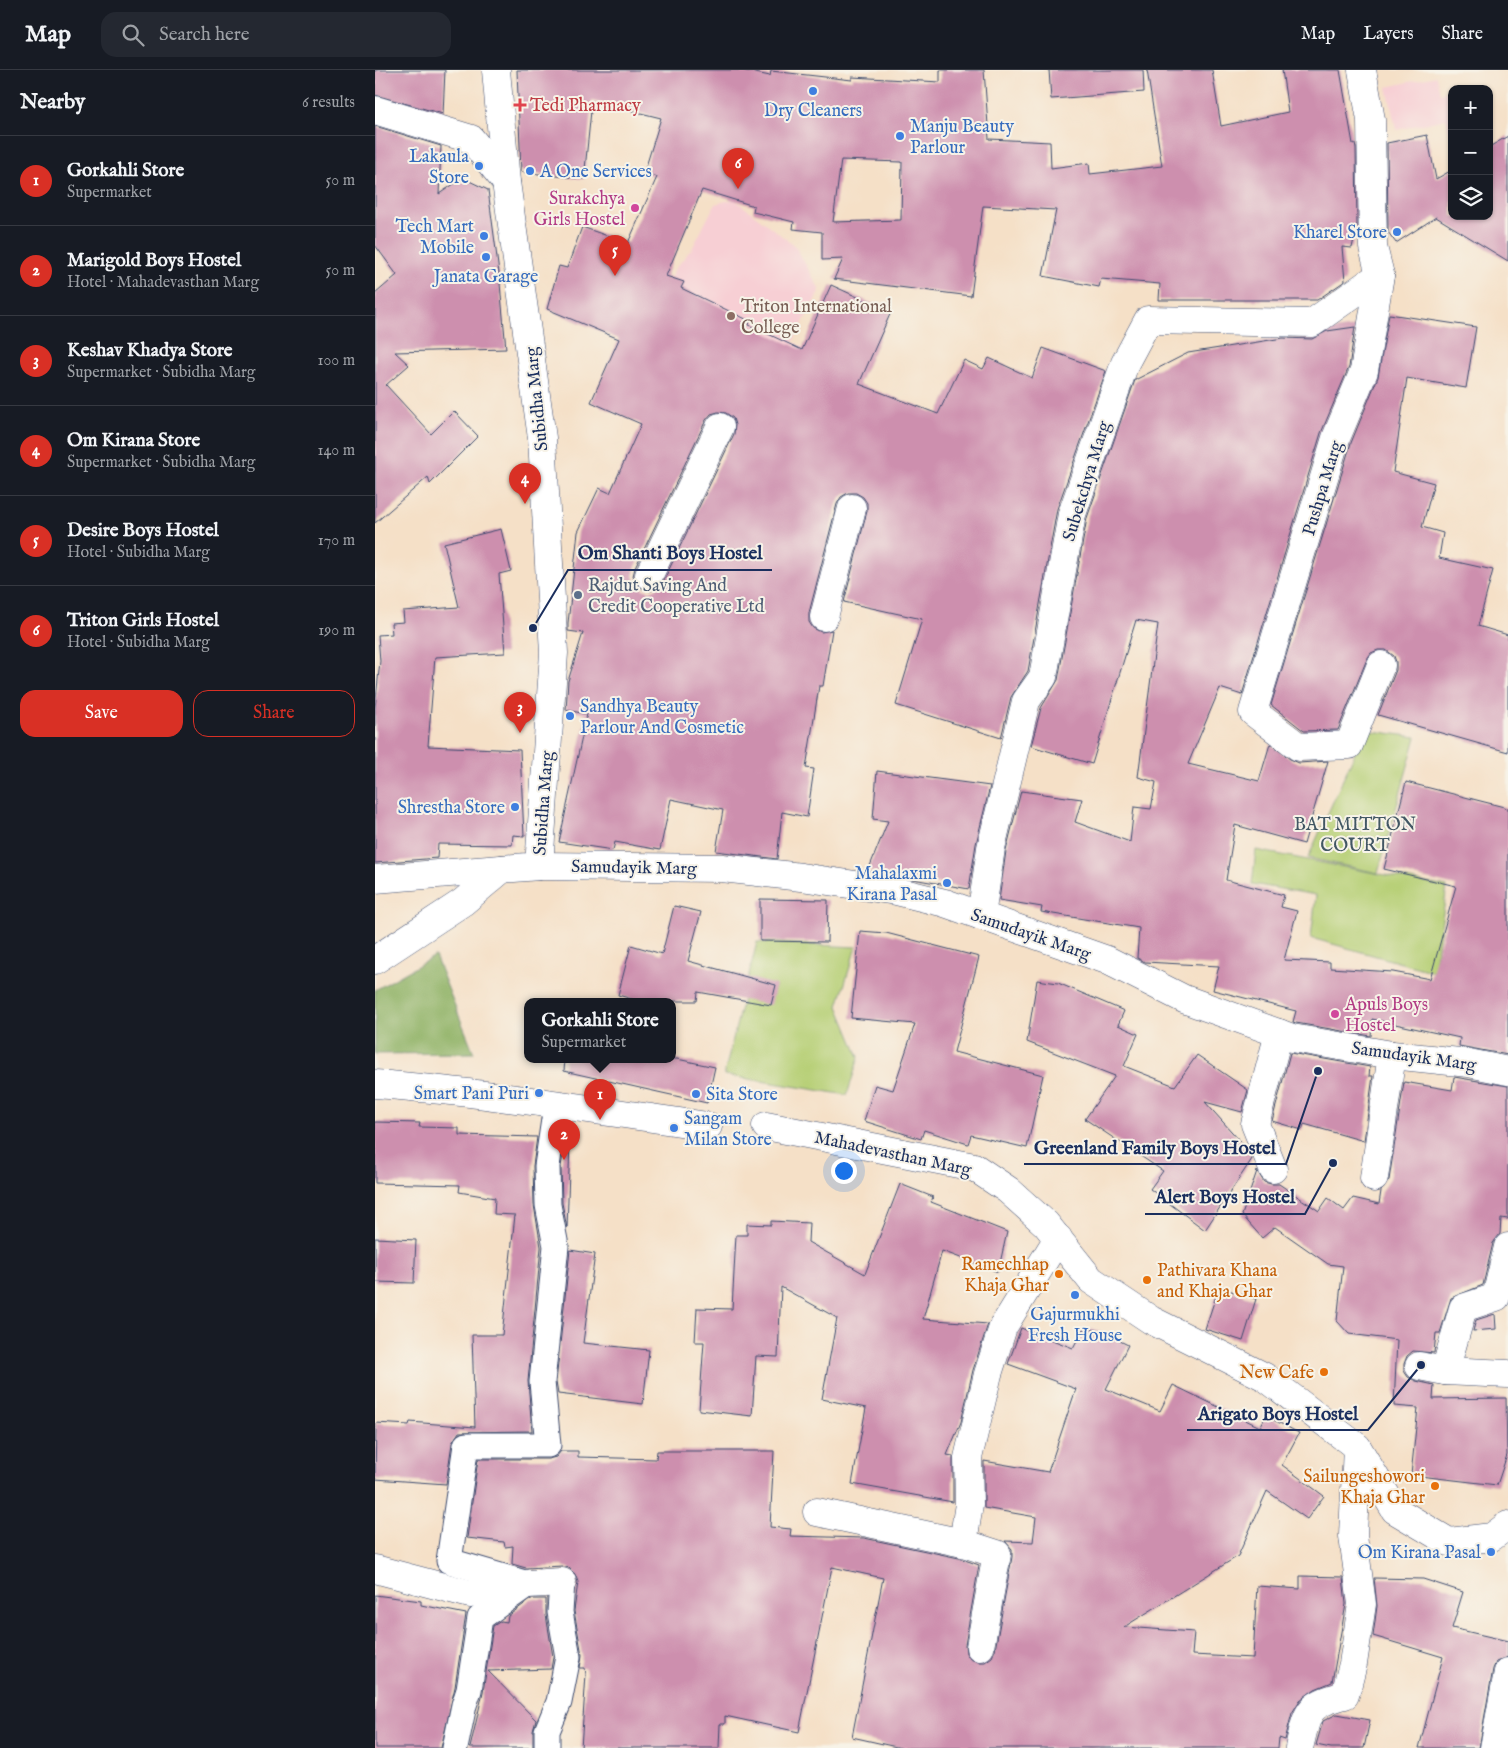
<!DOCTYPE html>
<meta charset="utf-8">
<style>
body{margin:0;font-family:"IM FELL English",serif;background:#242831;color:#f1f3f6}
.controls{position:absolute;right:15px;top:15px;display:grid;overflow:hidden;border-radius:10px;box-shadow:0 1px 4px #0004}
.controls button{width:45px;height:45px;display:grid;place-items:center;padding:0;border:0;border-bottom:1px solid #363941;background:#171b24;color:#f1f3f6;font:25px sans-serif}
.you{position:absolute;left:468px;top:1100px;width:18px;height:18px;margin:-12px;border:4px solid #fff;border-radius:50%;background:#1a73e8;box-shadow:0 0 0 8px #1a73e833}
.badge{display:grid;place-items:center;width:32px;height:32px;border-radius:50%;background:#d93025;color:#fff;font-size:16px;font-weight:700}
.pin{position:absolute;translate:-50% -41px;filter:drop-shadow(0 1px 2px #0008)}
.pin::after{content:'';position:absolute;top:26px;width:18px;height:15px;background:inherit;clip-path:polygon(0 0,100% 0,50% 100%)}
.popup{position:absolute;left:149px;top:928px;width:152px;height:65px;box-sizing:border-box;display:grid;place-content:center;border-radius:10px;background:#171b24;filter:drop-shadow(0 1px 4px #0005);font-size:16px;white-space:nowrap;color:#9ea1a6}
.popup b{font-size:19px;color:#f1f3f6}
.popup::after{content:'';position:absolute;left:50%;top:100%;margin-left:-10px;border:10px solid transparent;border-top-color:#171b24}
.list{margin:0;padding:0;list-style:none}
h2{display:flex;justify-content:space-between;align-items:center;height:65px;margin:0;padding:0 20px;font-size:21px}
h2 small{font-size:16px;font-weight:400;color:#9ea1a6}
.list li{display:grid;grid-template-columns:32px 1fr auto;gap:15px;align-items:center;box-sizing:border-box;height:90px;padding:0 20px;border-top:1px solid #363941}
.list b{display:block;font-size:19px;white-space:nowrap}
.list p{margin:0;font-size:16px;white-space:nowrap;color:#9ea1a6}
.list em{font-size:16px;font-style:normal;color:#9ea1a6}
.actions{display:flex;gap:10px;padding:15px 20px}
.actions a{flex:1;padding:11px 0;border:1px solid #d93025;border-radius:15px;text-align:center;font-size:18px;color:#d93025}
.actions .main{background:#d93025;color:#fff}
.icon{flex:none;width:28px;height:28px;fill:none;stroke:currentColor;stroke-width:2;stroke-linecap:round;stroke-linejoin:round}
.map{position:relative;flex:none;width:1133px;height:1678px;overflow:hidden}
header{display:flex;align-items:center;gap:30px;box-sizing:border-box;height:70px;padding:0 25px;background:#171b24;border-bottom:1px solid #363941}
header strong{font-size:24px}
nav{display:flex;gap:28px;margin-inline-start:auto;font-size:18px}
.search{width:350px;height:45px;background:#242831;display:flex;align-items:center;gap:12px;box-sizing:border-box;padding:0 18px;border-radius:15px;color:#9ea1a6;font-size:19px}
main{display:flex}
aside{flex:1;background:#171b24}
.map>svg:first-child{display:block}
.built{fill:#f7cfd4}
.green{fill:#b6cf74;stroke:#687f69}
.forest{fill:#90b266;stroke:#567062}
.building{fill:#cd8fae;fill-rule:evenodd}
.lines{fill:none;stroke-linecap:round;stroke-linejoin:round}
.pedestrian-casing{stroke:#3c4a6e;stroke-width:27}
.minor-casing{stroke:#3c4a6e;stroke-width:29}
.pedestrian{stroke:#fff;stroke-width:25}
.minor{stroke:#fff;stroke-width:28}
.shop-dot{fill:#3f7fe0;stroke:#f7f3e8;stroke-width:2}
.health-dot{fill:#e0444e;stroke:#f7f3e8;stroke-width:2}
.hotel-dot{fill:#d1479c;stroke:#f7f3e8;stroke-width:2}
.education-dot{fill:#8d6e63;stroke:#f7f3e8;stroke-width:2}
.service-dot{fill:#5c6f8a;stroke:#f7f3e8;stroke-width:2}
.food-dot{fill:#e8710a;stroke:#f7f3e8;stroke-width:2}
.labels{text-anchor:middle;stroke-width:4;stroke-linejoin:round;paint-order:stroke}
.health-label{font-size:18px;fill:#be3a42;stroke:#f7f3e8;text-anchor:start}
.shop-label{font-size:18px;fill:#366cbe;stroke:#f7f3e8;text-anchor:end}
.hotel-label{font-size:18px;fill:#b23c85;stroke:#f7f3e8;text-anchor:end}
.education-label{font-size:18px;fill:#785e54;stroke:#f7f3e8;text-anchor:start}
.street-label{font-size:18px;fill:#1b2f5e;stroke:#f7f3e8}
.service-label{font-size:18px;fill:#4e5e75;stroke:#f7f3e8;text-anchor:start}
.park-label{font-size:18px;fill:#425764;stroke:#f7f3e8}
.food-label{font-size:18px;fill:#c56008;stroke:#f7f3e8;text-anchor:end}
.leader{fill:none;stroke:#1b2f5e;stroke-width:2}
.callout-dot{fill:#1b2f5e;stroke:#f7f3e8;stroke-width:2}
.callout-label{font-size:19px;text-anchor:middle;font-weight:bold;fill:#1b2f5e;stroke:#f7f3e8;stroke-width:4;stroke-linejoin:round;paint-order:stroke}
</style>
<header>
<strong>Map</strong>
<div class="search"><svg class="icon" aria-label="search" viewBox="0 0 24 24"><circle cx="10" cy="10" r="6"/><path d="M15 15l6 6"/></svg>Search here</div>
<nav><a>Map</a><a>Layers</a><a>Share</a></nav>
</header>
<main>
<aside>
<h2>Nearby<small>6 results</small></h2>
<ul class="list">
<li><span class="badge">1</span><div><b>Gorkahli Store</b><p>Supermarket</p></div><em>50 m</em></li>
<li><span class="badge">2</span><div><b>Marigold Boys Hostel</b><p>Hotel · Mahadevasthan Marg</p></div><em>50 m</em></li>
<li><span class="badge">3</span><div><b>Keshav Khadya Store</b><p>Supermarket · Subidha Marg</p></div><em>100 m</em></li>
<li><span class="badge">4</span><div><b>Om Kirana Store</b><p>Supermarket · Subidha Marg</p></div><em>140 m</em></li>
<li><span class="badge">5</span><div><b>Desire Boys Hostel</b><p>Hotel · Subidha Marg</p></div><em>170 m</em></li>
<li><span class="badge">6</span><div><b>Triton Girls Hostel</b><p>Hotel · Subidha Marg</p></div><em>190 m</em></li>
</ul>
<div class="actions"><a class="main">Save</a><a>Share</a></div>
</aside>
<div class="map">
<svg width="1133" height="1678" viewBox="0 0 1133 1678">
<rect width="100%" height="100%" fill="#f7f3e8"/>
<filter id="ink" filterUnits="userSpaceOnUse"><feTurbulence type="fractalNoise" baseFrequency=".02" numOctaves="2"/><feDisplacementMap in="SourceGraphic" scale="10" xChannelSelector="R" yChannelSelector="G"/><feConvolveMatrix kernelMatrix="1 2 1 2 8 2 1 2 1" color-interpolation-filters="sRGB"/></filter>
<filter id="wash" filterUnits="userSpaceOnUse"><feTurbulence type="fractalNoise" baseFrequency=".0096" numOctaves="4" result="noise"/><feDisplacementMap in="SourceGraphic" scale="20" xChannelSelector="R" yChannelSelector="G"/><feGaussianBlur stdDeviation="1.12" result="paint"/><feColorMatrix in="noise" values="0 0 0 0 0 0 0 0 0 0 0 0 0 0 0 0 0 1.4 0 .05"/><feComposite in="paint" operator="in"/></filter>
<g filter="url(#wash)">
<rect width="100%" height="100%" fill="#f5e0c7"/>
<!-- built -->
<g class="built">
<polygon points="1061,6 1065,23 1077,20 1077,71 1071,49 1021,60 1012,17"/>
<polygon points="359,129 421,177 445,220 418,272 471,299 364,354 349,349 349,332 263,289 299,200 318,177 340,134"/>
</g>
<!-- green -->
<g class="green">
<polygon points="990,660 1041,667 1003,803 933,788"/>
<polygon points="881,780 1072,817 1059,902 936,868 941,825 877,814"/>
<polygon points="382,872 481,877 463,936 484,987 472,1025 349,1005"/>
</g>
<!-- forest -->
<polygon class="forest" points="60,886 99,983 0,984 0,920"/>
<g id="blocks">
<!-- building -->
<g class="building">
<polygon points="0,0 70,0 68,44 0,25"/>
<path d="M142 0H366L395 6 396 1 477 10V7L565 12V0H609L614 69 675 72 676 98 714 93 715 104 787 96 772 0H837L846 56 913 42 907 0H965L978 74 980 73 981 78 982 155 977 178 967 177 970 211 942 230H784L785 214 726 209 724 217 668 206 681 140 608 136 596 226 459 209 468 189 447 190V162L418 159 419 152 378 142 379 136 327 120 291 206 309 212 306 218 375 251 374 255 427 280 456 215 516 242 484 314 563 344 589 290 608 299 614 288 657 308 668 278 731 301 682 439 653 601 636 627 626 668 521 635 547 549 469 532 492 441V433L488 427 481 423H473L466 427 462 434 434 543V552L438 558 446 562 457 560 448 616H444L431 698 439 699 432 747 407 742 402 789 341 781 348 740 296 729 285 780 240 772 238 780 184 772 212 644 191 640 193 611 208 563 193 561V553L203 462 224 418 235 423 266 354 216 332 244 269 172 239 184 196 192 198 207 157 253 173 282 107 269 103 286 48 217 31 209 109 146 102ZM466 90 527 92 526 150 458 152ZM343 342 351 343 358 348 360 355 359 364 288 512 282 518 275 521 268 519 261 513 258 506 260 498 331 350 336 344Z"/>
<polygon points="674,0 768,0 769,22 676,29"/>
<polygon points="0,56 66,76 64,124 88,108 113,120 124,203 131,279 20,282 34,295 11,315 56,364 79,341 103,366 55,414 53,407 0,453 0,224 22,205 0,175"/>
<polygon points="1052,65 1061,109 1077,100 1077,146 1114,146 1114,77 1133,66 1133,191 1061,147 1021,173 1013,162 1012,73"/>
<polygon points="1014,244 1101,257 1091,318 1032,308 1018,402 1059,413 1047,457 1068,463 1064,488 1118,500 1103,556 1133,565 1133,682 1003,645 1021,600 1021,592 1019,586 1011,580 1003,580 996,583 992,589 963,660 929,661 896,635 976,373 1003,307"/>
<polygon points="980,257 974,297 946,363 867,625 845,618 813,694 884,711 895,674 915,689 924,693 953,691 929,774 860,755 851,810 909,825 906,837 922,841 909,890 955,892 955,898 1018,902 1055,909 1081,816 1009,799 1031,712 1133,738 1133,985 1084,976 1085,968 997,949 996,966 921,953 918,952 921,941 838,920 844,896 770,892 762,888 764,858 666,842 667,837 624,830 631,781 646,721 707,729 700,752 755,772 759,737 776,739 781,712 763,707 783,554 761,550 717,694 656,676 666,638 683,610 712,448 760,310 813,283 908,268 937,269 952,261"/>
<polygon points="126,459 136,501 124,504 130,583 60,587 53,676 145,680 149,766 138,765 137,775 63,774 62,788 0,793 0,638 5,591 3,565 17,564 16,553 29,552 28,541 84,537 69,473"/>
<polygon points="502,701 615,716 601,774 594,819 493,801 513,751 498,749"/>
<polygon points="385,829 453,830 452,872 385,871"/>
<polygon points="299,836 326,842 313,891 401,915 396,935 323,922 322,931 264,931 243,925 256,875 287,884"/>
<polygon points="485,861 511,863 604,887 579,982 668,1005 652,1078 596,1065 593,1074 549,1060 546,1069 489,1051 500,1015 518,1020 540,954 476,948"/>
<polygon points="662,910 683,913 749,941 743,955 763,964 749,996 800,1016 822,985 873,1020 867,1042 830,1032 874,1081 877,1089 830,1160 775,1119 788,1101 710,1049 740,1006 652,972"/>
<polygon points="915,983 995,997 994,1006 998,1006 989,1071 929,1054 927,1060 897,1051"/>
<polygon points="190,989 302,989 340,997 332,1033 189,1001"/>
<polygon points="1079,1007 1133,1016 1133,1149 1126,1148 1125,1164 1118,1173 1108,1215 1076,1228 1065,1263 1061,1263 1059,1283 1038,1281 1032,1286 1029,1294 1029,1301 1033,1307 1041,1311 1059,1315 1058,1329 1131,1328 1132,1385 1122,1415 1036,1405 1043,1338 1019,1336 1022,1270 974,1264 962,1251 968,1196 953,1194 900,1157 887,1168 867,1145 882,1101 889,1112 896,1114 904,1114 944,1141 953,1128 969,1140 978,1128 1004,1134 1006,1121 1014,1110 1029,1012 1077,1020"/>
<polygon points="0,1052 45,1053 44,1057 84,1058 84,1065 162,1067 158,1096 159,1135 166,1177 153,1311 157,1361 84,1362 77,1373 71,1414 0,1409 1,1353 34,1355 35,1352 100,1357 97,1265 127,1265 140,1145 119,1144 120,1128 84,1122 85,1115 0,1113"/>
<polygon points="190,1071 195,1071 192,1158 187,1133 186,1097"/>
<polygon points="525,1114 558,1127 556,1132 632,1162 623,1202 567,1181 548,1249 613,1254 598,1300 586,1352 572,1385 578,1386 578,1432 477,1414 491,1338 447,1329 462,1248 406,1217 403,1287 381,1286 377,1346 324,1340 329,1272 320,1272 322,1238 357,1239 361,1165 372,1165 372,1154 396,1155 396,1151 434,1153 433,1172 490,1204"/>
<polygon points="0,1168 41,1170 39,1213 0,1212"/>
<polygon points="195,1180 220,1184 208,1273 274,1280 268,1334 183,1324 181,1312"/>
<polygon points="844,1217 881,1229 868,1271 830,1259"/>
<polygon points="1120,1244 1121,1259 1098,1261 1101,1250"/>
<polygon points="646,1258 698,1278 708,1259 723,1260 753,1275 731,1319 785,1341 798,1315 885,1357 891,1346 924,1363 907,1395 949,1426 932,1449 892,1421 863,1486 749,1557 819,1562 817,1585 878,1588 882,1516 925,1519 925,1506 968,1507 971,1534 957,1612 940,1619 925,1630 917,1643 910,1670 904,1668 903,1678 526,1678 477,1667 508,1508 457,1497 424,1662 350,1646 350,1654 345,1654 344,1678 206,1678 211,1604 210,1598 205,1598 207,1585 199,1541 203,1512 200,1504 194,1498 187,1496 151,1498 137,1494 138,1476 130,1477 129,1472 92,1468 103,1389 173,1389 181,1387 186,1381 203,1381 203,1387 281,1389 282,1381 399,1381 395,1457 416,1459 415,1466 489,1468 584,1488 604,1495 590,1575 591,1583 595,1589 603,1592 610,1592 617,1587 620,1580 637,1487 637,1479 630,1471 658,1472 661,1447 609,1438 609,1391 673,1402 701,1319 633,1294"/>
<polygon points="999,1508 1048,1509 1088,1522 1077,1558 1133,1571 1133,1587 1121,1592 1118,1599 1104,1678 1044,1678 1068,1587 998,1566 1002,1536"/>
<polygon points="0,1525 46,1531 46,1535 91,1544 80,1617 66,1678 0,1678"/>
<polygon points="156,1529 171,1529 171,1545 178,1587 176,1599 113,1601 161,1650 158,1661 158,1678 95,1678 108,1622 118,1556 126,1551 132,1552 133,1546"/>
<polygon points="962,1644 995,1650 989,1678 956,1678 941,1675 948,1651"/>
</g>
</g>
</g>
<g filter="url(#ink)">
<use href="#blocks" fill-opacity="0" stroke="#3c4a6e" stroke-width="1"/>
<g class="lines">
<!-- pedestrian casing -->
<g class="pedestrian-casing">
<g id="pedestrian">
<polyline points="80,1678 89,1635 94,1620 105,1548 153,1514 74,1491 91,1375 173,1375 167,1312 181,1176 173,1135 172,1096 181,1036"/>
<polyline points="172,1678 172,1661 184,1632 193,1587 185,1542 187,1512"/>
</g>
</g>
<!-- minor casing -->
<g class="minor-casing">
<g id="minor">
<polyline points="987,0 996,50 998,177 1005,205 989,301 961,368 878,642 924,677 974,675 1006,595"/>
<polyline points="0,40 96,69 131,112"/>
<polyline points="274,505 345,357"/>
<polyline points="449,547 477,438"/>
<polyline points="164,796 347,798 426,807 521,821 570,833 732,890 809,929 917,968 1017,985 1094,993 1133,1001"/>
<polyline points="0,809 164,796 179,583 167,368 131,112 121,0"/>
<polyline points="606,846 616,778 651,631 668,607 697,444 750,293 773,250 937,253 1005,205"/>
<polyline points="0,890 88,832 127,799"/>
<path d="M0 1014C111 1022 223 1041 333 1056"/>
<polyline points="391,1056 599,1097 633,1120 671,1154 716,1210 776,1250 890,1307 982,1377 1020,1440 1074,1472 1117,1467 1133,1455"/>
<polyline points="898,1099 880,1054 904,963"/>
<polyline points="999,1108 1017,985"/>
<polyline points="1044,1296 1070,1301 1133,1304"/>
<polyline points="1070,1301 1088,1238 1121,1227 1133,1177"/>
<polyline points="442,1442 588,1473 594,1434 593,1388 613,1304 628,1257 683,1168"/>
<polyline points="588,1473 622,1484 605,1577"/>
<polyline points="0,1499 95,1524 153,1514 187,1512"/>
<path d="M924 1678C933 1641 931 1635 970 1625L978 1594 987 1534 978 1466 982 1377"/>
<polyline points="1119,1678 1133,1602"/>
</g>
</g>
<!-- pedestrian -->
<use href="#pedestrian" class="pedestrian"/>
<!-- minor -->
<use href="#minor" class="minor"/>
</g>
</g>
<!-- markers -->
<g class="shop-dot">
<circle cx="438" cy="21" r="5"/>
<circle cx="525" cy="66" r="5"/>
<circle cx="104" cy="96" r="5"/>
<circle cx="155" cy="101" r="5"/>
<circle cx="1022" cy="162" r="5"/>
<circle cx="109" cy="166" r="5"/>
<circle cx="111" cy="187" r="5"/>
<circle cx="195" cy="646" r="5"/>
<circle cx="140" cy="737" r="5"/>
<circle cx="572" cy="813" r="5"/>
<circle cx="164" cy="1023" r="5"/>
<circle cx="321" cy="1024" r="5"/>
<circle cx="299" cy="1058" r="5"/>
<circle cx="700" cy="1225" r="5"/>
<circle cx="1116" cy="1482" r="5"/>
</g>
<path class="health-dot" d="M142.5 27.5h5v5h5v5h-5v5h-5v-5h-5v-5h5z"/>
<g class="hotel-dot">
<circle cx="260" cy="138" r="5"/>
<circle cx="960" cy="944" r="5"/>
</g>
<circle class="education-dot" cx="356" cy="246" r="5"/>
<circle class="service-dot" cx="203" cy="525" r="5"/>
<g class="food-dot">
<circle cx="684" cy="1204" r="5"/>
<circle cx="772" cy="1210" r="5"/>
<circle cx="949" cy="1302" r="5"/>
<circle cx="1060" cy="1416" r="5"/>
</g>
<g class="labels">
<!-- health labels -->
<g class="health-label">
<text x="155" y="41">Tedi Pharmacy</text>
</g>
<!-- shop labels -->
<g class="shop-label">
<text x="438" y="46" text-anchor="middle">Dry Cleaners</text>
<text x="535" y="62" text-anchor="start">Manju Beauty<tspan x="535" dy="21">Parlour</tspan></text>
<text x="94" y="92">Lakaula<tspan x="94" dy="21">Store</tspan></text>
<text x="165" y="107" text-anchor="start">A One Services</text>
<text x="99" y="162">Tech Mart<tspan x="99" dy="21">Mobile</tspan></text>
<text x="1012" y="168">Kharel Store</text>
<text x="111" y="212" text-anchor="middle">Janata Garage</text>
<text x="205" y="642" text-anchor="start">Sandhya Beauty<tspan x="205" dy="21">Parlour And Cosmetic</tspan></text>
<text x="130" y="743">Shrestha Store</text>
<text x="562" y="809">Mahalaxmi<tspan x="562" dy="21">Kirana Pasal</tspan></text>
<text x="154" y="1029">Smart Pani Puri</text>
<text x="331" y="1030" text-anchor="start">Sita Store</text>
<text x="309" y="1054" text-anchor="start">Sangam<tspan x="309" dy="21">Milan Store</tspan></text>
<text x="700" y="1250" text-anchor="middle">Gajurmukhi<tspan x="700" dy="21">Fresh House</tspan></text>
<text x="1106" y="1488">Om Kirana Pasal</text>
</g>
<!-- hotel labels -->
<g class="hotel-label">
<text x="250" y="134">Surakchya<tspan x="250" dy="21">Girls Hostel</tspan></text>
<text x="970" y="940" text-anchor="start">Apuls Boys<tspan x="970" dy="21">Hostel</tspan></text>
</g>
<!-- education labels -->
<g class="education-label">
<text x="366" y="242">Triton International<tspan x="366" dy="21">College</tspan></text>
</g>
<!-- street labels -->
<g class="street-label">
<text transform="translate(161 329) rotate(-96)" y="6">Subidha Marg</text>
<text transform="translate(711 411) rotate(-73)" y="6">Subekchya Marg</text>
<text transform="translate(947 418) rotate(-73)" y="6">Pushpa Marg</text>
<text transform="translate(168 733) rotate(-86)" y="6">Subidha Marg</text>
<text transform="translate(259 797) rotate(1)" y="6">Samudayik Marg</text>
<text transform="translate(656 864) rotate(19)" y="6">Samudayik Marg</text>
<text transform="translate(1039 986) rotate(8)" y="6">Samudayik Marg</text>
<text transform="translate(518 1083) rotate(12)" y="6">Mahadevasthan Marg</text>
</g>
<!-- service labels -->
<g class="service-label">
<text x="213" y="521">Rajdut Saving And<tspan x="213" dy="21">Credit Cooperative Ltd</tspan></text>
</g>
<!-- park labels -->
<g class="park-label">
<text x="980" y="760">BAT MITTON<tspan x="980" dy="21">COURT</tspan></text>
</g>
<!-- food labels -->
<g class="food-label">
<text x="674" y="1200">Ramechhap<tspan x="674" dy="21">Khaja Ghar</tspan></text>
<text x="782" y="1206" text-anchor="start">Pathivara Khana<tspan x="782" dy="21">and Khaja Ghar</tspan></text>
<text x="939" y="1308">New Cafe</text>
<text x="1050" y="1412">Sailungeshowori<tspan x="1050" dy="21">Khaja Ghar</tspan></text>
</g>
</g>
<!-- callouts -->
<path class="leader" d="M158 558L193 500H397M943 1001L911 1094H649M958 1093L930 1144H770M1046 1295L993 1360H812"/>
<g class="callout-dot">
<circle cx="158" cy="558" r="5"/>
<circle cx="943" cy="1001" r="5"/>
<circle cx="958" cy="1093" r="5"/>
<circle cx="1046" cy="1295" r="5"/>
</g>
<g class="callout-label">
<text x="295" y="489">Om Shanti Boys Hostel</text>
<text x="780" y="1084">Greenland Family Boys Hostel</text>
<text x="850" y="1133">Alert Boys Hostel</text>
<text x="903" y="1350">Arigato Boys Hostel</text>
</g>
</svg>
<div class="controls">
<button>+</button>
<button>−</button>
<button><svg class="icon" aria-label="layers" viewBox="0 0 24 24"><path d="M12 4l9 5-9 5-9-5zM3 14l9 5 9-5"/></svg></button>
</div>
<div class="you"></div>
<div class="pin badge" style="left:225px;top:1050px">1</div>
<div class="popup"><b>Gorkahli Store</b>Supermarket</div>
<div class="pin badge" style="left:189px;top:1090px">2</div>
<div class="pin badge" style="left:145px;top:663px">3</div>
<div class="pin badge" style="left:150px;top:434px">4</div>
<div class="pin badge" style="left:240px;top:206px">5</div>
<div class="pin badge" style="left:363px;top:119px">6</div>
</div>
</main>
